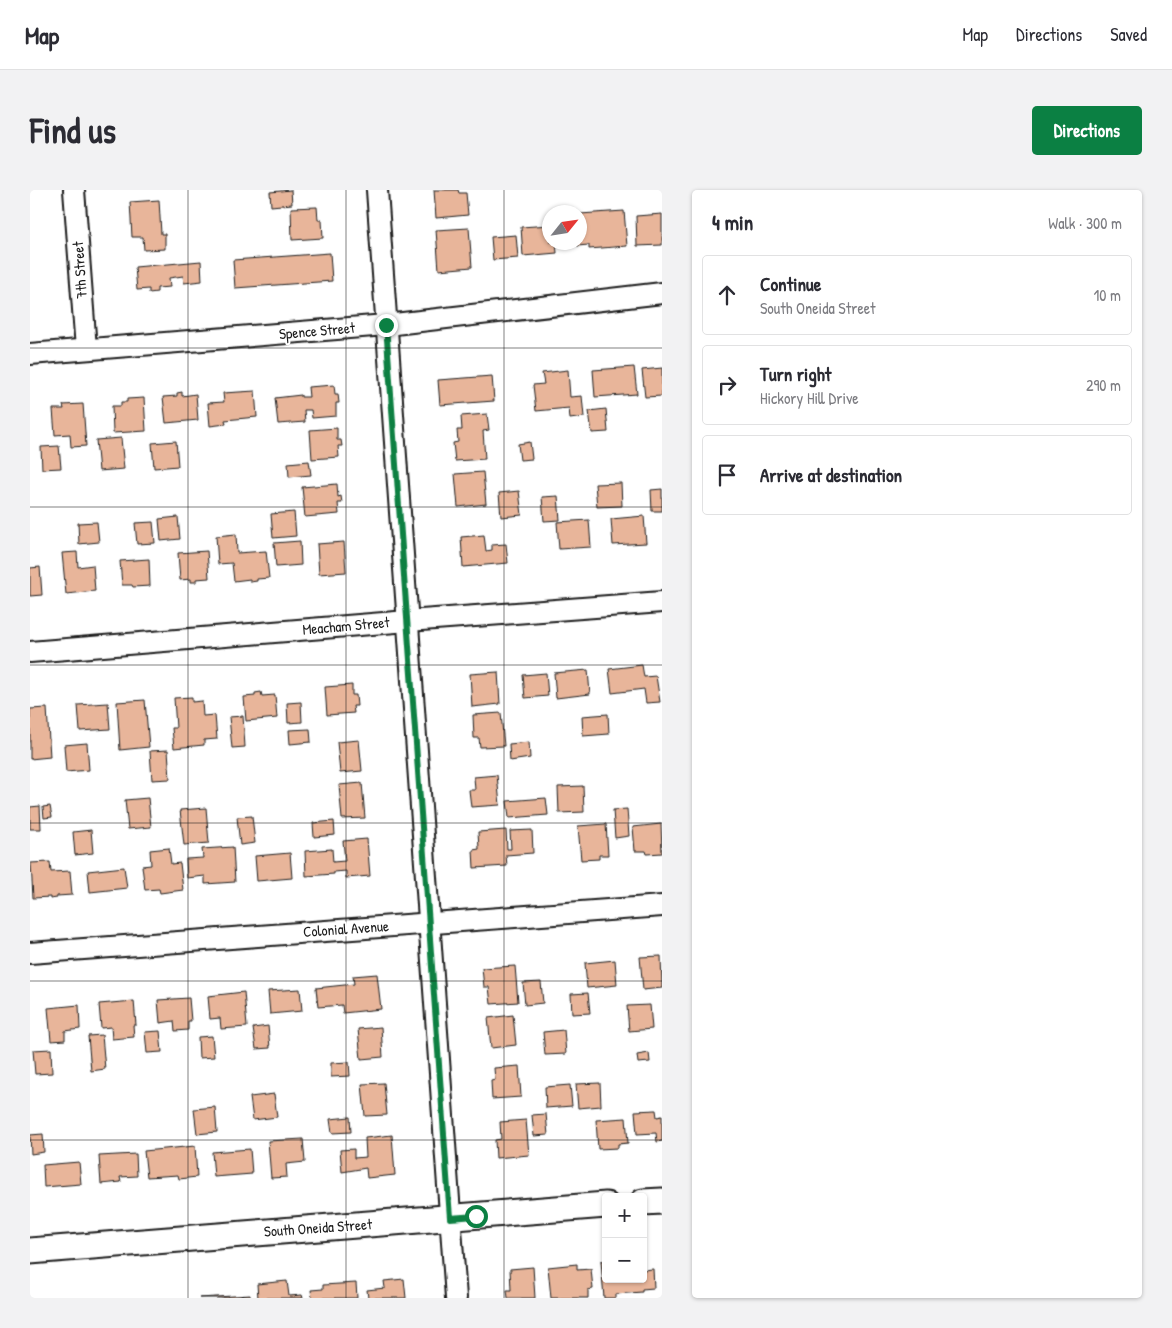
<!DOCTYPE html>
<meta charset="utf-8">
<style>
body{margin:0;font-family:"Patrick Hand",sans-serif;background:#f2f2f3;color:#2b2b33}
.controls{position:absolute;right:15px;bottom:15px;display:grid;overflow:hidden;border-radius:5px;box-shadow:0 1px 4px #0004}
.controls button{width:45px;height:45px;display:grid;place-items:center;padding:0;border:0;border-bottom:1px solid #e1e1e2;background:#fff;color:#2b2b33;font:25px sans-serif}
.compass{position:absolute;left:512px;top:15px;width:45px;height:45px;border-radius:50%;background:#fff;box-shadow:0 1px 4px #0004;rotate:60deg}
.stop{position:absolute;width:15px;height:15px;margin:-11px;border:4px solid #0b8043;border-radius:50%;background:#fff}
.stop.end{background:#0b8043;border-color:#fff;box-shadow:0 1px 5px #0008}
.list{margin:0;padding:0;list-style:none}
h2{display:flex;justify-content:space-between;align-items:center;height:65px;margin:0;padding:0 20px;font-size:21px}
h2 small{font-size:16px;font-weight:400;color:#7c7c81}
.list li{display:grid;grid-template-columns:32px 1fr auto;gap:15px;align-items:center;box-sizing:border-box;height:80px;margin:0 10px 10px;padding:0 10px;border:1px solid #e1e1e2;border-radius:5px}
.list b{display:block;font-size:19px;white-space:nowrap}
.list p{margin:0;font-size:16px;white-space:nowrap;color:#7c7c81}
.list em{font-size:16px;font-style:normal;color:#7c7c81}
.icon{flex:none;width:28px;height:28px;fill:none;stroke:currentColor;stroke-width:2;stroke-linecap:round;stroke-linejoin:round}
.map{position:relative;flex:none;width:632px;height:1108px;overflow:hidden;border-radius:5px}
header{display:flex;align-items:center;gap:30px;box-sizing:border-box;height:70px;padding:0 25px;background:#fff;border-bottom:1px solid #e1e1e2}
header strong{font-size:24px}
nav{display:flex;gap:28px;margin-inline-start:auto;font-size:18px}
.intro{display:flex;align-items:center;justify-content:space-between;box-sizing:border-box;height:120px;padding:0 30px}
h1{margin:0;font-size:35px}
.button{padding:12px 22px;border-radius:5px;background:#0b8043;color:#fff;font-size:18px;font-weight:700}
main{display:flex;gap:30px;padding:0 30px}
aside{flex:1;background:#fff;border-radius:5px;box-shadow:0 1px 4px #0004}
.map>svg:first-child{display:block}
.building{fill:#e8b59a;stroke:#1c1c1c}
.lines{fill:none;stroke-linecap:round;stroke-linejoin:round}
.minor-casing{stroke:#1c1c1c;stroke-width:24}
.tertiary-casing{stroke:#1c1c1c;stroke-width:29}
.minor{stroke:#fff;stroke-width:20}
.tertiary{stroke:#fff;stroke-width:25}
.route{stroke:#0b8043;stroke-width:6}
.grid{fill:none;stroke:#1c1c1c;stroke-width:1;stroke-opacity:0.55}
.labels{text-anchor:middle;stroke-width:4;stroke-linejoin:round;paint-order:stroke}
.street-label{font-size:15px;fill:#1c1c1c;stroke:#fff}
</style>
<header>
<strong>Map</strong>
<nav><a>Map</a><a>Directions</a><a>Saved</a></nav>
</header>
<div class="intro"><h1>Find us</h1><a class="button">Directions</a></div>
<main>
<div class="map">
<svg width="632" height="1108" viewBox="0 0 632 1108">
<rect width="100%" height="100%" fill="#fff"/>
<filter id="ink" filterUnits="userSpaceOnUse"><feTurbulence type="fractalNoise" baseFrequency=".02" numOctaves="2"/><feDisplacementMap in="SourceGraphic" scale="10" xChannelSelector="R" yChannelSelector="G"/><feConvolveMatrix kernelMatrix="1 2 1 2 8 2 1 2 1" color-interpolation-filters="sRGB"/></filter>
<g filter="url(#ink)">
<!-- building -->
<g class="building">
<polygon points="261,0 262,14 241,16 240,2"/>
<polygon points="404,0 428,0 429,3 436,3 438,25 406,28"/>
<polygon points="129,10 131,44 135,44 135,59 114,60 113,47 102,47 100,12"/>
<polygon points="287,17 288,30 292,30 293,48 262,50 261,18"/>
<polygon points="594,21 597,56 559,59 559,55 547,56 547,52 550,52 550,24"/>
<polygon points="632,24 632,55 607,56 606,26"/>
<polygon points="520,35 520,52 526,52 527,63 493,66 491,37"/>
<polygon points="439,38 442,77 409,80 406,40"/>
<polygon points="486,45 488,68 463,70 461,47"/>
<polygon points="300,63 302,91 205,98 203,70"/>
<polygon points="171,71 172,91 154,93 153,86 139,88 140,97 127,98 127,102 119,103 119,99 107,100 105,77"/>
<polygon points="604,177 607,204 565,207 563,180"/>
<polygon points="632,178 632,206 615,207 612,180"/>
<polygon points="538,180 540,207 552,206 554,227 540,229 539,218 506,221 503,195 514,194 512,183"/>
<polygon points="462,186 464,211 410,215 408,190"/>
<polygon points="304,195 305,204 308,204 309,213 306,213 306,226 282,228 281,220 274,220 275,232 248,234 245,208 271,205 271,207 279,207 278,197"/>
<polygon points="225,201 227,227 195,230 196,234 180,236 178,213 194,212 193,203"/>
<polygon points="152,202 152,206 166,204 168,230 136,233 133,207 147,206 147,203"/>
<polygon points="114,208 116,241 83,243 82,216 91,216 91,212 97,212 97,209"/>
<polygon points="53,214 56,256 41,257 40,244 25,245 23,219 34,219 33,215"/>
<polygon points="576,219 578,242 562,243 559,221"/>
<polygon points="457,224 459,240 453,241 455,269 425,271 423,253 428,252 427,240 432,240 431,226"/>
<polygon points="307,238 307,250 311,250 312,256 308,256 309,267 282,269 280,240"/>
<polygon points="91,248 94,279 69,281 66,250"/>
<polygon points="146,251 148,276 124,278 122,253"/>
<polygon points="500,252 502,269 490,270 488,254"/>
<polygon points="29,256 31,278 12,279 11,257"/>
<polygon points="279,271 281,285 259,287 258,273"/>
<polygon points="453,282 456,314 428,317 425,284"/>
<polygon points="591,293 592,316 567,317 565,294"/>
<polygon points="307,294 308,307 311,306 312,313 308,313 309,324 275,327 272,297"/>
<polygon points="632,299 632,321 622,321 621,300"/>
<polygon points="489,301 492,325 471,327 469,303"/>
<polygon points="528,306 530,330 514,331 512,307"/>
<polygon points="264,322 266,346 243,348 241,324"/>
<polygon points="614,326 616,353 583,355 581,329"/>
<polygon points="148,327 150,349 131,351 129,329"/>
<polygon points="559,330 561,357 529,359 527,332"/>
<polygon points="67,332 69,352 49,354 48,333"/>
<polygon points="123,332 125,353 107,354 105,333"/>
<polygon points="206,344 207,363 236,361 239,388 227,389 227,391 220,392 220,389 204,391 202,373 188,374 186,346"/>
<polygon points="454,345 456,361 462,360 462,355 476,354 478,373 433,377 431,347"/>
<polygon points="270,351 271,375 246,377 244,353"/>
<polygon points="314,352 316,382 289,384 287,354"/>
<polygon points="177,361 179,388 166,389 166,392 161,392 161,389 150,390 148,363"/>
<polygon points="47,362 48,377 63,375 65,401 36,404 32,363"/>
<polygon points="119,369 120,396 103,397 102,395 92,395 90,371"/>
<polygon points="10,377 12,405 0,406 0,378"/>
<polygon points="612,475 614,487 626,486 630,512 616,513 614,499 582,503 579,479"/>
<polygon points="558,480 560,504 526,508 524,483"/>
<polygon points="468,482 470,514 442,517 440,484"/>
<polygon points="516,483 518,506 495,508 493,485"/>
<polygon points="322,495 322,505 326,505 327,516 323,516 324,523 297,525 295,497"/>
<polygon points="231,502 232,506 245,505 247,528 216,531 214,507 225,506 225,503"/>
<polygon points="162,507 162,512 172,511 173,526 185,525 187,549 174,550 174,555 144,558 142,538 146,538 144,508"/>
<polygon points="115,510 119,557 90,560 87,512"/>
<polygon points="271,512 272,532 258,533 257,513"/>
<polygon points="78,513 80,539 50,541 48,515"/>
<polygon points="17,518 20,567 0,569 0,519"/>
<polygon points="471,523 474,556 450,557 449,548 444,548 443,525"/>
<polygon points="578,524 579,544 553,546 552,526"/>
<polygon points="213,526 215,557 202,558 199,527"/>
<polygon points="280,539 281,552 260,554 259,540"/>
<polygon points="329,550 332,581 310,583 307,552"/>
<polygon points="499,552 500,568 480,571 479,554"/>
<polygon points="57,553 59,580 36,582 34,555"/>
<polygon points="138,560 140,589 122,590 120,561"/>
<polygon points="467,585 470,615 441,617 439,600 445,600 444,587"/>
<polygon points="332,593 335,628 312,629 309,595"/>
<polygon points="553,596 554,622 529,623 528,597"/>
<polygon points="118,608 121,637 98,639 95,610"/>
<polygon points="516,608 518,625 479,628 477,611"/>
<polygon points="10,616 11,639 0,639 0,617"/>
<polygon points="20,616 22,627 14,628 13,617"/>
<polygon points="176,618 179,653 154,655 150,620"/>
<polygon points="597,619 599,646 585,648 583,620"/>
<polygon points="222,626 225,653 210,655 207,627"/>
<polygon points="304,631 305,645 284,647 283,633"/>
<polygon points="576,634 578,665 569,665 569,669 551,670 548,636"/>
<polygon points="631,634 632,663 617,664 616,661 605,661 603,637"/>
<polygon points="61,640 63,663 45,665 43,642"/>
<polygon points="476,640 477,659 481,659 480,641 502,640 503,663 476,665 477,676 444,678 443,660 449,659 448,642"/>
<polygon points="337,649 340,686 316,688 316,681 304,682 304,684 276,686 275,661 302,659 303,672 315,671 313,651"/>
<polygon points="203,657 205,692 175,694 175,686 157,688 156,669 173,668 172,659"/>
<polygon points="139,658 141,674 150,673 153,700 130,703 129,699 115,700 112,676 121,675 120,660"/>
<polygon points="260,663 262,688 227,691 225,666"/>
<polygon points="20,672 21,682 40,681 42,705 27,706 27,708 20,709 20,707 3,708 1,673"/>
<polygon points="94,677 97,698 60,702 58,681"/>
<polygon points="631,766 632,798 613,800 610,767"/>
<polygon points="585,770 587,795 557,798 555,773"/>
<polygon points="485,776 488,812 461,814 459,797 454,797 452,778"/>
<polygon points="347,784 351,819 313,823 312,815 288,817 286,798 324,794 323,786"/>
<polygon points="511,792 513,813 495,815 493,793"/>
<polygon points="270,799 272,821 240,824 238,801"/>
<polygon points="214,802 217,837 191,839 190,828 180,829 178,806"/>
<polygon points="558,803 560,823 542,824 541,804"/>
<polygon points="159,808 161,831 158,831 158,840 145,841 144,831 130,833 128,810"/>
<polygon points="104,811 106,835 103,835 104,847 82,849 81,837 71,838 69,814"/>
<polygon points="49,815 50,839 35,841 35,850 21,851 18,818"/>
<polygon points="620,815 622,839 599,841 597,816"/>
<polygon points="483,825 486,855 461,858 458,828"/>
<polygon points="238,836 240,858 226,859 223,838"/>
<polygon points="351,837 353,867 331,869 328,839"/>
<polygon points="534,840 536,864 515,865 513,842"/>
<polygon points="130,841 132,862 117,863 115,842"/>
<polygon points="72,845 75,879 61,881 58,846"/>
<polygon points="182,846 184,867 169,868 168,847"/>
<polygon points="21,859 22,883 5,884 3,860"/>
<polygon points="619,863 620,872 608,873 607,865"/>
<polygon points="319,872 320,886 301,887 301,873"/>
<polygon points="489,876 491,907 462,909 461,891 465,890 464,878"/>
<polygon points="354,893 357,925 335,926 332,894"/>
<polygon points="570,893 571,916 548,918 546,894"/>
<polygon points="540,895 542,916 516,918 515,897"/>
<polygon points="244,904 247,927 223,930 220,907"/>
<polygon points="185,917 187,942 167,944 164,919"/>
<polygon points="626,920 627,927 632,926 632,951 627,952 626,943 607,944 605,921"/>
<polygon points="516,924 518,945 504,946 502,925"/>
<polygon points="320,927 321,942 302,943 300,929"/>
<polygon points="596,928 598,953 588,954 588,958 568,959 566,930"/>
<polygon points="496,930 499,965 466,968 465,950 471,949 470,932"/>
<polygon points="13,944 14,962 1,964 0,945"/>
<polygon points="362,945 365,985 337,988 336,978 312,982 310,960 324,959 324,968 336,967 335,948"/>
<polygon points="273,949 275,972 256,974 257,987 241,988 238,951"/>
<polygon points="165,956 167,987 149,989 148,985 117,987 114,961"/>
<polygon points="220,959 222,984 184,987 182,962"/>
<polygon points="106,964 107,986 90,987 91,992 71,994 69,966"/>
<polygon points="49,972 51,994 14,997 13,975"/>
<polygon points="576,1070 576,1089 613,1089 613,1080 623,1079 624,1098 612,1099 612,1102 586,1104 586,1108 574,1108 571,1071"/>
<polygon points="547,1074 547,1080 561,1079 563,1099 558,1100 558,1108 521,1108 518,1077"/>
<polygon points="503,1077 505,1108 478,1108 477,1100 481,1100 480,1079"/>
<polygon points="374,1089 376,1108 338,1108 337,1100 355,1098 354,1091"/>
<polygon points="257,1091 259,1106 272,1105 273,1108 228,1108 227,1094"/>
<polygon points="326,1093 327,1108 282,1108 281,1100 293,1099 293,1095"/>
<polygon points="220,1105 220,1108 169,1108"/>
</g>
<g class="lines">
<!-- minor casing -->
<g class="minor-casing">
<g id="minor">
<polyline points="44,0 56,159"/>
<polyline points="347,0 426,1108"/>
<polyline points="0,164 356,135 632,103"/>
<polyline points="0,462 378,431 632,412"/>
<polyline points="0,763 632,716"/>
</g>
</g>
<!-- tertiary casing -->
<g class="tertiary-casing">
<g id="tertiary">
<polyline points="613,1012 632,1011"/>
<polyline points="0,1061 576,1015"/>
</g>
</g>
<!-- minor -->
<use href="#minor" class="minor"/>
<!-- tertiary -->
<use href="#tertiary" class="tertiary"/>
</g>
</g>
<g class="lines" filter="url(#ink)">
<!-- route -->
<polyline class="route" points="356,135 420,1028 446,1026"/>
</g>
<!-- grid -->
<path class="grid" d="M158 0V1108M316 0V1108M474 0V1108M0 158H632M0 317H632M0 475H632M0 633H632M0 791H632M0 950H632"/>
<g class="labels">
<!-- street labels -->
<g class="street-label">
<text transform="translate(50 80) rotate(-94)" y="5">7th Street</text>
<text transform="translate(287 141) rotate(-5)" y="5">Spence Street</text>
<text transform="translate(316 436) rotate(-5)" y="5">Meacham Street</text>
<text transform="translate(316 739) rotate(-4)" y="5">Colonial Avenue</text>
<text transform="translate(288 1038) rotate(-4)" y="5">South Oneida Street</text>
</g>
</g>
</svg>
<div class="controls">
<button>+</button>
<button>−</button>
</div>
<svg class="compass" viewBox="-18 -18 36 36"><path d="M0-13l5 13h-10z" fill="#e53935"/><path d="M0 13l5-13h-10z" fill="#7c7c81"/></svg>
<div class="stop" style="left:446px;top:1026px"></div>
<div class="stop end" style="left:356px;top:135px"></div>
</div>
<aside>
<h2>4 min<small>Walk · 300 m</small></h2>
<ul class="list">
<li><svg class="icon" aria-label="ahead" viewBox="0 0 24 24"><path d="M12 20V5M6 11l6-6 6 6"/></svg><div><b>Continue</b><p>South Oneida Street</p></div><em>10 m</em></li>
<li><svg class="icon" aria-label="right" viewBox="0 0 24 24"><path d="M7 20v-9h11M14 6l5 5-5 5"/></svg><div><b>Turn right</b><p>Hickory Hill Drive</p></div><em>290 m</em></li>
<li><svg class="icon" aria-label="arrive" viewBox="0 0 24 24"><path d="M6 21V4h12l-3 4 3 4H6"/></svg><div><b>Arrive at destination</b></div></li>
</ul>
</aside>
</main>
